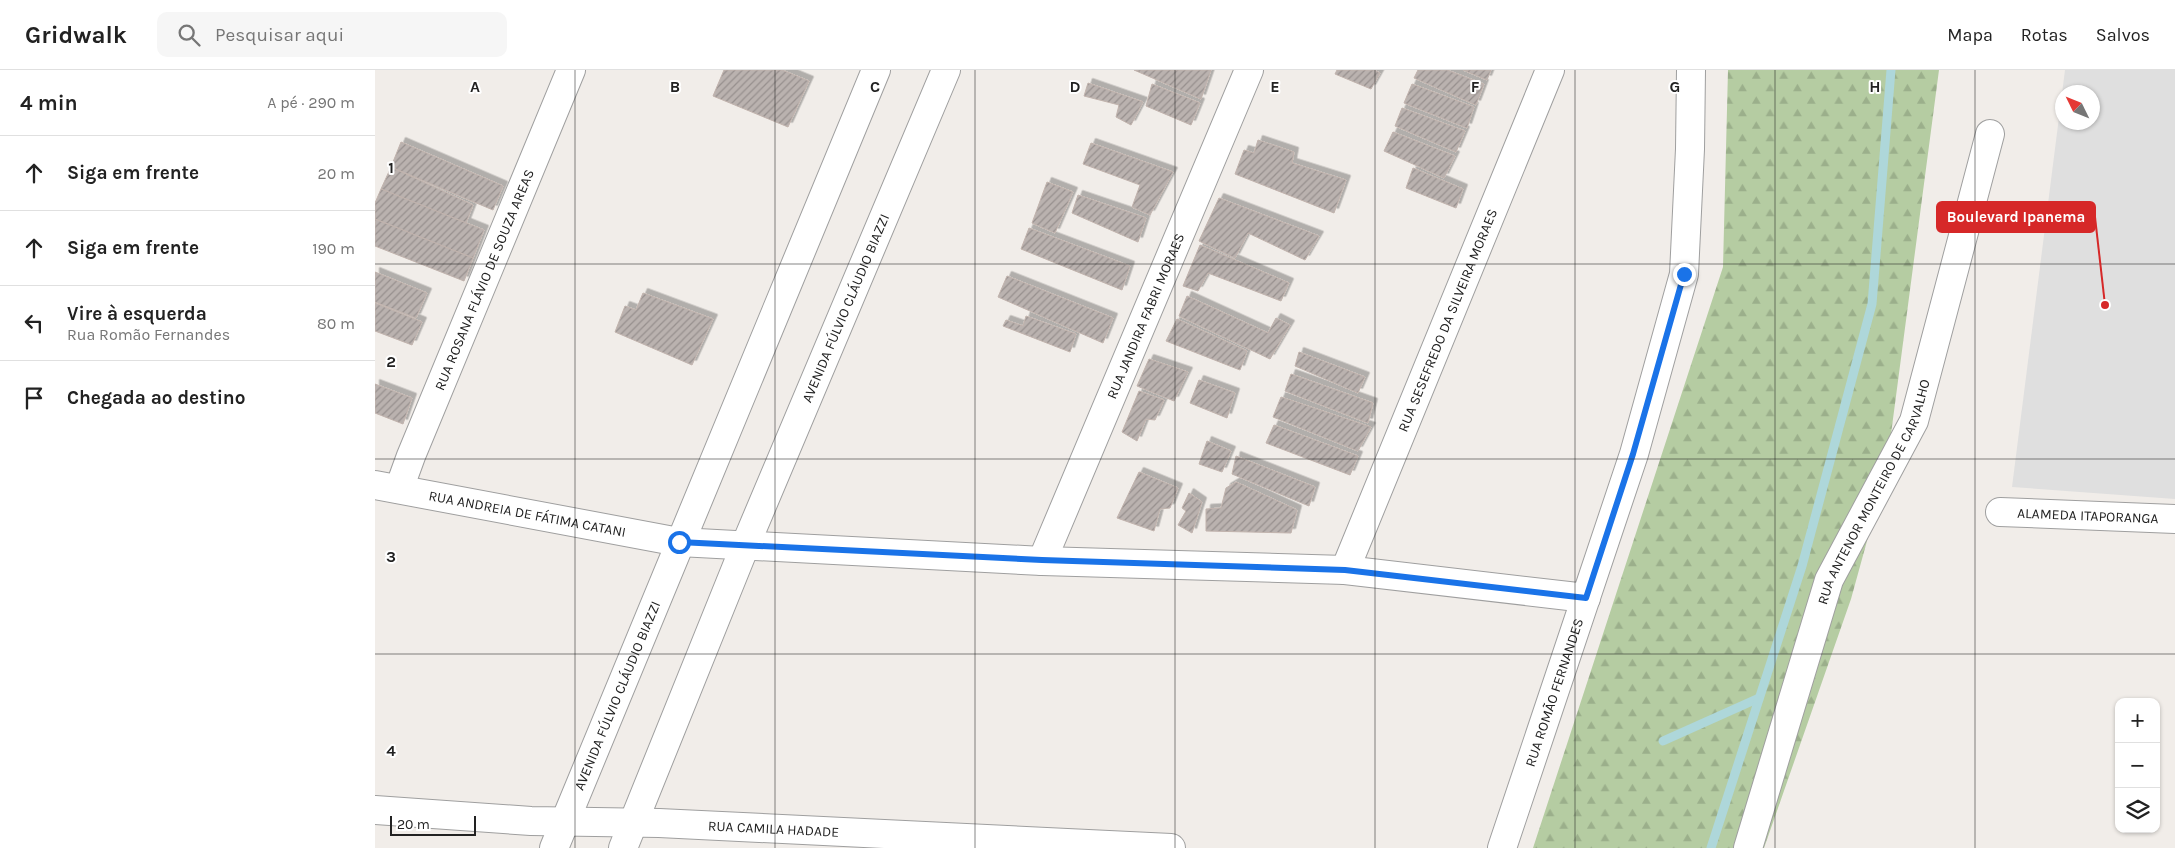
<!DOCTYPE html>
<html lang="pt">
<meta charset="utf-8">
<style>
body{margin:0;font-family:Karla,sans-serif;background:#f6f6f6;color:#222}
.controls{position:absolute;right:15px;bottom:15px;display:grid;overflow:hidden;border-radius:10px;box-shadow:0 1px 4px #0004}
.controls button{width:45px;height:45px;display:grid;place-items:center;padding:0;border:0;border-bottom:1px solid #e0e0e0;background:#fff;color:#222;font:25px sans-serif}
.compass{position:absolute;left:1680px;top:15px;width:45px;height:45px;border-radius:50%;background:#fff;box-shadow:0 1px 4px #0004;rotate:313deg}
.scale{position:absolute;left:15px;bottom:12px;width:86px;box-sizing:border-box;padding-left:5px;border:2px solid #222;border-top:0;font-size:14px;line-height:18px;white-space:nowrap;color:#222;-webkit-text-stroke:4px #fff;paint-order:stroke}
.stop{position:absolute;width:15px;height:15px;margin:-11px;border:4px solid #1a73e8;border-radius:50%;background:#fff}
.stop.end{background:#1a73e8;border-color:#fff;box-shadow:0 1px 5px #0008}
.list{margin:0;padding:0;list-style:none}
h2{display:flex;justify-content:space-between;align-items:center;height:65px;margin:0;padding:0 20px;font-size:21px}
h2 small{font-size:16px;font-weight:400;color:#767676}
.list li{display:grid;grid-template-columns:32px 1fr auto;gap:15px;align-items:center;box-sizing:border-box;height:75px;padding:0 20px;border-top:1px solid #e0e0e0}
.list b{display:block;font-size:19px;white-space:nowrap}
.list p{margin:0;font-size:16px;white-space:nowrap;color:#767676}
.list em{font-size:16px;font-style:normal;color:#767676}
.icon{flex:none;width:28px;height:28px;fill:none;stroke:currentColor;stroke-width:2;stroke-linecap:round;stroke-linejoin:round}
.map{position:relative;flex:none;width:1800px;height:778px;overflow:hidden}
header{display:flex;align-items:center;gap:30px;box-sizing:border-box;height:70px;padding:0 25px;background:#fff;border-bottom:1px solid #e0e0e0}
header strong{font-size:24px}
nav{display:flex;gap:28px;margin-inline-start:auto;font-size:18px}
.search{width:350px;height:45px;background:#f6f6f6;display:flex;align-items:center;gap:12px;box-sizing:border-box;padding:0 18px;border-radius:10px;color:#767676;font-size:19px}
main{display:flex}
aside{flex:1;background:#fff}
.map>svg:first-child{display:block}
.residential{fill:#dfdfdf;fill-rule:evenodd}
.forest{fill:url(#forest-firs)}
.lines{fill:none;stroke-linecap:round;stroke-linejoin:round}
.stream{stroke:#aed7da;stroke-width:9}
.building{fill:url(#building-hatch);stroke:#c1b3ad;filter:url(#shadow)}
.street-casing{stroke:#9f9f9f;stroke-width:30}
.street{stroke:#fff;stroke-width:28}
.route{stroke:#1a73e8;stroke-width:6}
.grid{fill:none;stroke:#222;stroke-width:1;stroke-opacity:0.55}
.labels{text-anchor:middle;stroke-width:4;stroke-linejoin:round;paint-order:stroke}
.street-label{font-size:14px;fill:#222;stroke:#fff}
.grid-label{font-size:16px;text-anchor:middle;font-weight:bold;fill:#222;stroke:#fff;stroke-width:4;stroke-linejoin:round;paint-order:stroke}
.leader{fill:none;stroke:#d62828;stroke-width:2}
.callout-dot{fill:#d62828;stroke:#fff;stroke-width:2}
.callout{fill:#d62828;stroke:#d62828;stroke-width:2}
.callout-label{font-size:15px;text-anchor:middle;font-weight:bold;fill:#fff}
</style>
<header>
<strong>Gridwalk</strong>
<div class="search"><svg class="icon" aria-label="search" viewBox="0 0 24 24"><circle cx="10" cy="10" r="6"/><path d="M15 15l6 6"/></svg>Pesquisar aqui</div>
<nav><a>Mapa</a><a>Rotas</a><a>Salvos</a></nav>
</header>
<main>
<aside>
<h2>4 min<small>A pé · 290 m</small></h2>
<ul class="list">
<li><svg class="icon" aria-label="ahead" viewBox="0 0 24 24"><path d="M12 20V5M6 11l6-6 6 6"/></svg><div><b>Siga em frente</b></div><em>20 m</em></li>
<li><svg class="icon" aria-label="ahead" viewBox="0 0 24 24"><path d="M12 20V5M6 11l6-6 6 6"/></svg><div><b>Siga em frente</b></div><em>190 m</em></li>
<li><svg class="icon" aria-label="left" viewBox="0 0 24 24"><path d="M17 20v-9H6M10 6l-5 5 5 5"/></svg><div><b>Vire à esquerda</b><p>Rua Romão Fernandes</p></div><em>80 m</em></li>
<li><svg class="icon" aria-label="arrive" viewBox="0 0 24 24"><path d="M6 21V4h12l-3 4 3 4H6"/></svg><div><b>Chegada ao destino</b></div></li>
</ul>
</aside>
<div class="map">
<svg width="1800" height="778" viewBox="0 0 1800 778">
<defs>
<pattern id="forest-firs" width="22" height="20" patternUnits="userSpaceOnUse" patternTransform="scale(1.25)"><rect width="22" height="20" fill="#b5cca2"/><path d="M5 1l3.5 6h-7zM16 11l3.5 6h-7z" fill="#9baf8b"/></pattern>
<pattern id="building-hatch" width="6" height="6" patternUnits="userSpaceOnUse" patternTransform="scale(1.25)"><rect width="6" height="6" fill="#bab2af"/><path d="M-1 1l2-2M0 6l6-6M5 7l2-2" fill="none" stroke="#97908e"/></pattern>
<filter id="shadow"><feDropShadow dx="4.5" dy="-4.5" stdDeviation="0" flood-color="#0004"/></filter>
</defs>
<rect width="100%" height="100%" fill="#f1ede9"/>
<!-- residential -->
<path class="residential" d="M1690 0H1800V429L1637 417ZM1688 22H1718V52H1688Z"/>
<!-- forest -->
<polygon class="forest" points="1353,0 1564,0 1511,402 1476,529 1389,778 1158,778 1348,197"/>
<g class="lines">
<!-- stream -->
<g class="stream">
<polyline points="1288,671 1384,628"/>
<polyline points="1336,778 1427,496 1497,234 1516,0"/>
</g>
</g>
<!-- building -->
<g class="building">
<polygon points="349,0 407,0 434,11 413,57 338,26"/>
<polygon points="759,0 836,0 826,29"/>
<polygon points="962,0 999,0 1005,3 996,19 960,4"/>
<polygon points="1043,0 1072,0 1109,14 1101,35 1039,8"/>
<polygon points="1088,0 1116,0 1112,10"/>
<polygon points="713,13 768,32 756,55 741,47 744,35 709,26"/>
<polygon points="777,14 825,33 816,55 771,36"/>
<polygon points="1037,14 1099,37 1092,58 1029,33"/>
<polygon points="1027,38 1090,61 1081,82 1020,56"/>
<polygon points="1018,62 1080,86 1069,108 1009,81"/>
<polygon points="883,70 919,82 917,93 971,110 959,143 860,104 869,80 879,83"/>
<polygon points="26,72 128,116 118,140 16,97"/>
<polygon points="716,73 798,102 775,145 757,137 765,115 708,94"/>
<polygon points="16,97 98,135 91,153 6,119"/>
<polygon points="1038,98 1088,119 1081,138 1031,118"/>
<polygon points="672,112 698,122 680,163 657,153"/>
<polygon points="6,119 109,160 98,188 0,149 0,133"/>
<polygon points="703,125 771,148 763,172 697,143"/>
<polygon points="844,128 944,166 930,190 873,163 860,188 824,171"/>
<polygon points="0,149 98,188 89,211 0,176"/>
<polygon points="654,158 755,196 747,220 646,179"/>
<polygon points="825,175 914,213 906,231 833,203 823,221 808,216"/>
<polygon points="0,202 52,223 41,248 0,232"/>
<polygon points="632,206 738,248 728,273 623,227"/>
<polygon points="268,223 338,249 317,295 240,262 250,236 261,240"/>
<polygon points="812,226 893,263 901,248 915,255 895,289 804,246"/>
<polygon points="0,233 47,252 37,275 0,261"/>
<polygon points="651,246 701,264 695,282 628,256 631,250 648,256"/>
<polygon points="802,249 872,281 865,300 791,271"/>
<polygon points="924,282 990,307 983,323 920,296"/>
<polygon points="774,289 813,302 799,331 762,316"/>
<polygon points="916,304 998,333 993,353 910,321"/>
<polygon points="824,310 860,323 852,348 815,333"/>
<polygon points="0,314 37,328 28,354 0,343"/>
<polygon points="764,321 789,330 780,350 771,349 762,371 747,362"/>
<polygon points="906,327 996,357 983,381 898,347"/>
<polygon points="899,355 983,386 975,405 891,373"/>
<polygon points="832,371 856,381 847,402 824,394"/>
<polygon points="861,386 940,417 934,436 857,404"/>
<polygon points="764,402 803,418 795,438 785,439 779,461 742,448"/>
<polygon points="861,412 922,440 916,463 831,461 831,439 846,438 851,418"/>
<polygon points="814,423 827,432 817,463 803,455 811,441 807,438"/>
</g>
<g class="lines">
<!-- street casing -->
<g class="street-casing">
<g id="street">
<path id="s1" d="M0 415 304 472 667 491 970 500 1211 528"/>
<path id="s2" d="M24 419 36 386 196 0"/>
<path id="s3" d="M1625 442 1800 449"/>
<path id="s4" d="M667 491 874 0"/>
<path id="s5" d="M970 500 1175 0"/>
<path id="s6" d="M0 740 156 751 284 753 796 778"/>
<path id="s7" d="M179 778 501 0"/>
<path id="s8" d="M248 778 370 476 571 0"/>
<path id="s9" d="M1127 778 1259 384 1309 204 1315 79 1316 0"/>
<path id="s10" d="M1373 778 1454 510 1539 351 1615 64"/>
</g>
</g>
<!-- street -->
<use href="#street" class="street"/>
</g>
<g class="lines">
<!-- route -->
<polyline class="route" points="304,472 667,490 970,500 1211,528 1258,384 1309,204"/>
</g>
<!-- grid -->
<path class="grid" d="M200 0V778M400 0V778M600 0V778M800 0V778M1000 0V778M1200 0V778M1400 0V778M1600 0V778M0 194H1800M0 389H1800M0 584H1800"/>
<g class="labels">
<!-- street labels -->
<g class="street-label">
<text dy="5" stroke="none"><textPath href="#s2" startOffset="226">RUA ROSANA FLÁVIO DE SOUZA AREAS</textPath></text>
<text dy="5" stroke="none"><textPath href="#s8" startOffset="584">AVENIDA FÚLVIO CLÁUDIO BIAZZI</textPath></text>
<text dy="5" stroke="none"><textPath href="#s4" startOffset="266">RUA JANDIRA FABRI MORAES</textPath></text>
<text dy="5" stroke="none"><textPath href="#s5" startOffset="270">RUA SESEFREDO DA SILVEIRA MORAES</textPath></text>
<text dy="5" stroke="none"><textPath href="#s10" startOffset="379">RUA ANTENOR MONTEIRO DE CARVALHO</textPath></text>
<text dy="5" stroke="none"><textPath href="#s1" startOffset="155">RUA ANDREIA DE FÁTIMA CATANI</textPath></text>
<text dy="5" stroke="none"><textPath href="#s3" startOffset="88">ALAMEDA ITAPORANGA</textPath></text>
<text dy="5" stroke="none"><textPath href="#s9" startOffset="164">RUA ROMÃO FERNANDES</textPath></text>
<text dy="5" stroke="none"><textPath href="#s7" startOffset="165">AVENIDA FÚLVIO CLÁUDIO BIAZZI</textPath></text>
<text dy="5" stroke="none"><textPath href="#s6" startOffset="399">RUA CAMILA HADADE</textPath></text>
</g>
</g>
<g class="grid-label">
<text x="100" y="22">A</text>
<text x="300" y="22">B</text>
<text x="500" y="22">C</text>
<text x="700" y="22">D</text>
<text x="900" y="22">E</text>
<text x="1100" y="22">F</text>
<text x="1300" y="22">G</text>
<text x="1500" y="22">H</text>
<text x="16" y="103">1</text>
<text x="16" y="297">2</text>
<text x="16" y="492">3</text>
<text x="16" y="686">4</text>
</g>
<!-- callouts -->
<path class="leader" d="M1730 235L1720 147"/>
<circle class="callout-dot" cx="1730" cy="235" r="5"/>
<rect class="callout" x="1562" y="132" width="158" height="30" rx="5"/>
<g class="callout-label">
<text x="1641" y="152">Boulevard Ipanema</text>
</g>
</svg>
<div class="controls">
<button>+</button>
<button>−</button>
<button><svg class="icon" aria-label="layers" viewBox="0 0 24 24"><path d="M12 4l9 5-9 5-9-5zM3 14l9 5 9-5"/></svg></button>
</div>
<svg class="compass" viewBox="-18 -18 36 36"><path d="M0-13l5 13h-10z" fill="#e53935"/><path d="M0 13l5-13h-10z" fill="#767676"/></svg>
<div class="scale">20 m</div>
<div class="stop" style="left:304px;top:472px"></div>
<div class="stop end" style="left:1309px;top:204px"></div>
</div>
</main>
